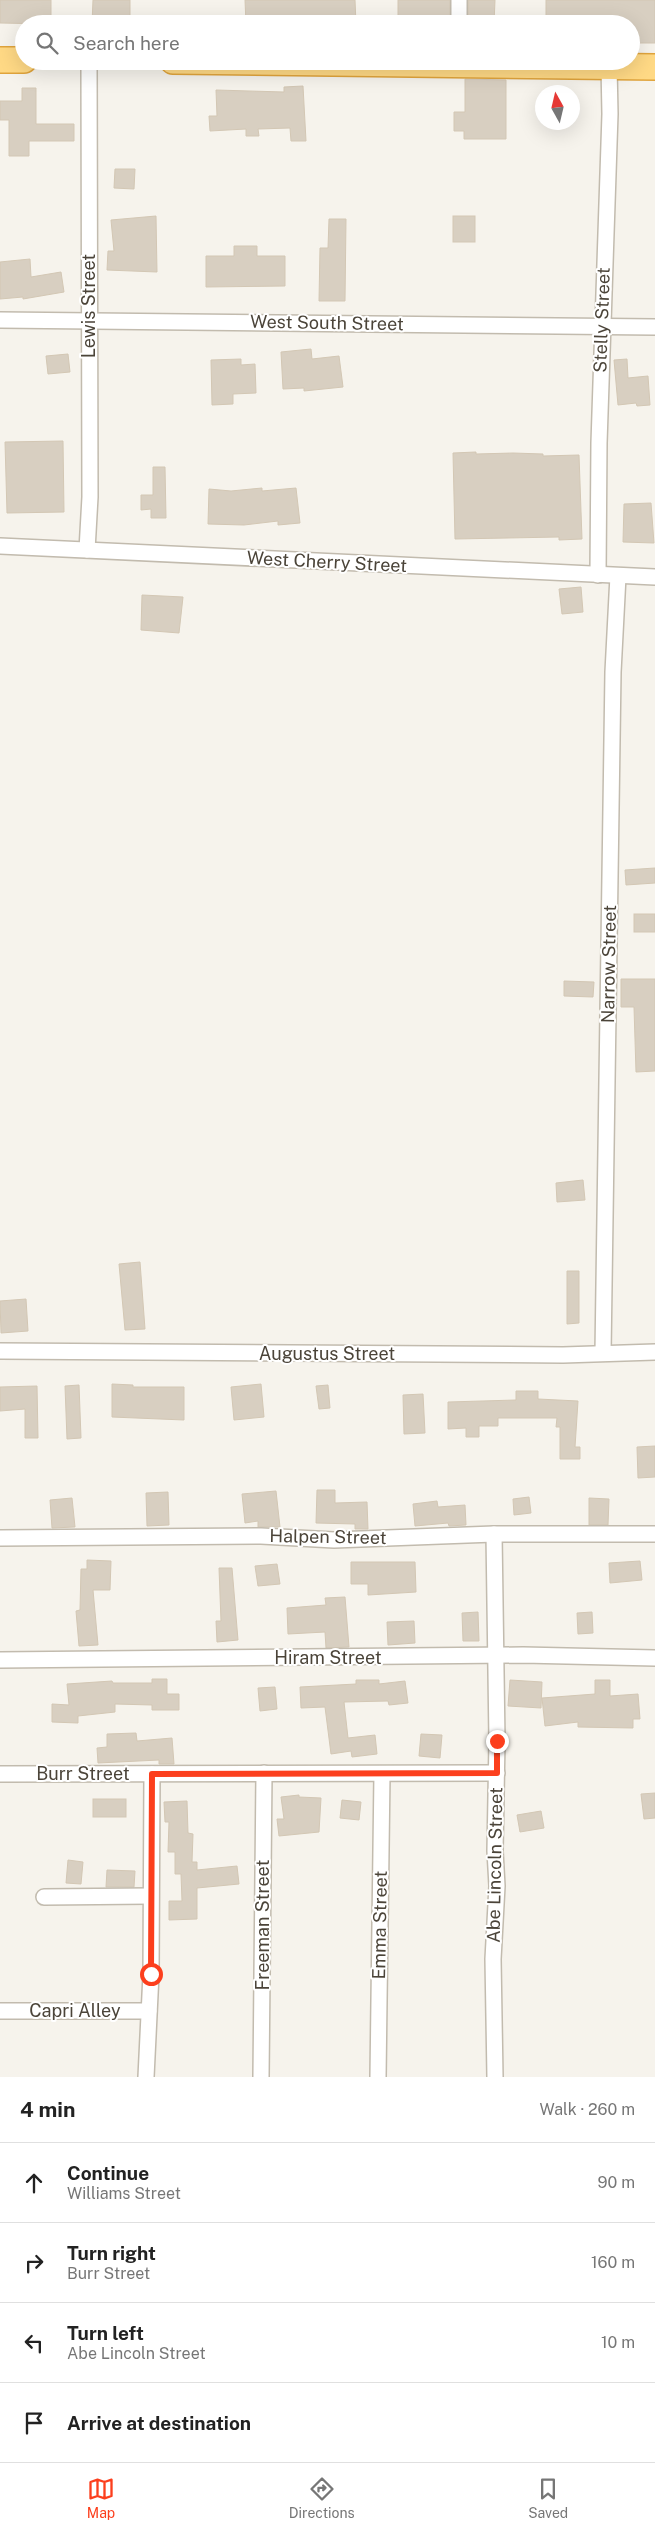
<!DOCTYPE html>
<meta charset="utf-8">
<style>
body{margin:0;font-family:"Public Sans",sans-serif;background:#f2f2f2;color:#222}
.compass{position:absolute;left:535px;top:85px;width:45px;height:45px;border-radius:50%;background:#fff;box-shadow:0 5px 20px #0002;rotate:352deg}
.stop{position:absolute;width:15px;height:15px;margin:-11px;border:4px solid #fc3f1d;border-radius:50%;background:#fff}
.stop.end{background:#fc3f1d;border-color:#fff;box-shadow:0 1px 5px #0008}
.list{margin:0;padding:0;list-style:none}
h2{display:flex;justify-content:space-between;align-items:center;height:65px;margin:0;padding:0 20px;font-size:21px}
h2 small{font-size:16px;font-weight:400;color:#767676}
.list li{display:grid;grid-template-columns:32px 1fr auto;gap:15px;align-items:center;box-sizing:border-box;height:80px;padding:0 20px;border-top:1px solid #e0e0e0}
.list b{display:block;font-size:19px;white-space:nowrap}
.list p{margin:0;font-size:16px;white-space:nowrap;color:#767676}
.list em{font-size:16px;font-style:normal;color:#767676}
.icon{flex:none;width:28px;height:28px;fill:none;stroke:currentColor;stroke-width:2;stroke-linecap:round;stroke-linejoin:round}
.map{position:relative;flex:none;width:655px;height:2077px;overflow:hidden}
.search{position:absolute;background:#fff;box-shadow:0 5px 20px #0002;left:15px;right:15px;top:15px;height:55px;display:flex;align-items:center;gap:12px;box-sizing:border-box;padding:0 18px;border-radius:28px;color:#767676;font-size:19px}
.sheet{height:385px;background:#fff}
nav{display:flex;justify-content:space-around;align-items:center;box-sizing:border-box;height:70px;border-top:1px solid #e0e0e0;background:#fff;font-size:14px;color:#767676}
nav a{display:grid;justify-items:center;gap:2px}
nav .on{color:#fc3f1d}
.map>svg:first-child{display:block}
.building{fill:#d8cfc1;stroke:#d3c7b4}
.lines{fill:none;stroke-linecap:round;stroke-linejoin:round}
.minor-casing{stroke:#c2bbae;stroke-width:18}
.trunk-casing{stroke:#e0a43c;stroke-width:28}
.minor{stroke:#fff;stroke-width:15}
.trunk{stroke:#ffd985;stroke-width:25}
.route{stroke:#fc3f1d;stroke-width:6}
.labels{text-anchor:middle;stroke-width:4;stroke-linejoin:round;paint-order:stroke}
.street-label{font-size:18px;fill:#4b4439;stroke:#fff}
</style>
<div class="map">
<svg width="655" height="2077" viewBox="0 0 655 2077">
<rect width="100%" height="100%" fill="#f6f3ec"/>
<!-- building -->
<g class="building">
<polygon points="0,0 51,0 51,24 0,23"/>
<polygon points="93,0 130,0 130,24 92,24"/>
<polygon points="245,0 355,0 356,24 246,24"/>
<rect x="398" y="0" width="52" height="24"/>
<polygon points="468,0 495,0 494,24 468,24"/>
<polygon points="546,0 655,0 655,43 631,43 631,24 629,23 546,23"/>
<polygon points="465,79 506,80 506,139 464,139 464,131 454,131 454,112 465,112"/>
<polygon points="303,86 306,141 291,141 290,128 258,129 259,136 246,136 246,129 210,131 209,116 217,116 216,90 284,92 284,87"/>
<polygon points="22,88 36,88 36,124 74,124 74,141 29,141 29,156 9,156 9,120 0,120 0,101 22,101"/>
<polygon points="115,169 135,169 134,189 114,188"/>
<polygon points="156,216 157,272 107,270 108,251 114,251 111,220"/>
<rect x="453" y="216" width="22" height="26"/>
<polygon points="329,219 346,219 345,301 319,301 320,248 328,248"/>
<polygon points="234,246 257,246 257,256 285,256 285,286 206,287 206,256 234,256"/>
<polygon points="30,259 31,277 61,272 64,292 23,299 23,297 0,299 0,262"/>
<polygon points="311,349 312,359 339,356 343,387 304,391 304,388 283,389 281,352"/>
<polygon points="68,354 70,372 48,374 46,356"/>
<polygon points="241,359 241,365 255,364 256,393 233,394 233,404 212,405 211,360"/>
<polygon points="627,359 628,378 648,376 650,405 637,406 636,403 618,405 614,360"/>
<polygon points="63,441 64,512 7,513 5,442"/>
<polygon points="476,452 476,454 513,453 543,454 543,456 579,455 582,539 559,540 559,537 455,539 453,453"/>
<polygon points="153,467 165,467 166,518 151,518 151,509 141,510 141,495 153,495"/>
<polygon points="262,488 262,491 296,488 300,523 278,525 278,521 244,525 208,524 209,489 231,491"/>
<polygon points="651,503 654,543 623,542 624,504"/>
<polygon points="581,587 583,612 562,614 559,589"/>
<polygon points="142,595 183,597 179,633 141,630"/>
<polygon points="655,868 655,883 626,885 625,870"/>
<rect x="634" y="914" width="21" height="18"/>
<polygon points="621,979 655,979 655,1071 636,1072 634,1007 621,1007"/>
<polygon points="564,981 594,982 593,997 564,996"/>
<polygon points="583,1180 585,1200 557,1202 556,1183"/>
<polygon points="140,1262 145,1329 125,1330 119,1264"/>
<polygon points="567,1271 579,1271 579,1323 567,1324"/>
<polygon points="26,1299 28,1331 1,1333 0,1301"/>
<polygon points="112,1384 133,1385 133,1387 184,1387 184,1420 112,1417"/>
<polygon points="261,1384 264,1417 234,1420 231,1387"/>
<polygon points="79,1385 81,1438 67,1439 65,1386"/>
<polygon points="328,1385 330,1408 319,1409 316,1386"/>
<polygon points="37,1386 38,1438 25,1438 25,1409 0,1411 0,1387"/>
<polygon points="516,1391 538,1391 538,1399 578,1401 575,1447 580,1447 580,1459 560,1459 560,1427 556,1427 557,1418 498,1418 498,1426 479,1426 479,1437 466,1437 466,1428 448,1429 448,1402 516,1400"/>
<polygon points="423,1394 425,1433 404,1434 403,1395"/>
<polygon points="655,1446 655,1477 638,1478 637,1447"/>
<polygon points="317,1490 335,1490 335,1503 367,1502 368,1529 355,1529 355,1524 316,1523"/>
<polygon points="276,1491 280,1527 258,1527 258,1521 245,1523 242,1494"/>
<polygon points="168,1492 169,1525 147,1526 146,1493"/>
<polygon points="529,1497 531,1513 514,1515 513,1499"/>
<polygon points="72,1498 75,1527 52,1528 50,1500"/>
<polygon points="589,1498 609,1499 608,1525 589,1525"/>
<polygon points="437,1501 438,1507 465,1505 466,1525 449,1526 448,1523 415,1526 413,1504"/>
<polygon points="87,1560 111,1561 110,1590 93,1590 98,1645 79,1646 76,1611 80,1610 81,1569 87,1569"/>
<polygon points="640,1561 642,1580 610,1583 609,1563"/>
<polygon points="351,1562 415,1562 416,1592 368,1595 368,1584 351,1584"/>
<polygon points="277,1564 280,1584 258,1586 255,1566"/>
<polygon points="219,1568 232,1568 238,1640 217,1642 216,1621 221,1621"/>
<polygon points="345,1597 349,1647 326,1648 325,1632 288,1634 287,1608 326,1605 325,1598"/>
<polygon points="478,1612 479,1641 463,1641 462,1613"/>
<polygon points="592,1612 593,1633 578,1634 577,1613"/>
<polygon points="414,1621 415,1643 388,1645 387,1622"/>
<polygon points="152,1679 167,1679 167,1694 179,1694 179,1710 152,1710 152,1705 115,1704 115,1712 78,1716 78,1723 52,1722 52,1704 69,1705 67,1684 112,1681 113,1683 152,1683"/>
<polygon points="356,1680 379,1680 379,1684 405,1681 408,1703 389,1705 388,1701 344,1702 348,1738 375,1735 377,1754 352,1757 351,1751 331,1754 325,1707 301,1708 300,1687 356,1684"/>
<polygon points="510,1680 542,1682 541,1708 508,1706"/>
<polygon points="595,1680 610,1680 610,1696 638,1694 640,1719 633,1719 633,1728 578,1727 578,1722 545,1726 542,1698 595,1694"/>
<polygon points="275,1687 277,1709 260,1711 258,1688"/>
<polygon points="136,1733 137,1741 172,1738 174,1764 159,1764 159,1760 98,1763 97,1748 107,1747 107,1734"/>
<polygon points="421,1734 442,1735 440,1758 419,1756"/>
<polygon points="655,1793 655,1818 644,1819 641,1794"/>
<polygon points="299,1795 299,1797 321,1798 319,1832 279,1836 277,1819 284,1819 281,1797"/>
<rect x="93" y="1799" width="33" height="18"/>
<polygon points="342,1800 361,1802 359,1820 340,1818"/>
<polygon points="187,1801 188,1833 193,1834 192,1862 197,1862 197,1870 237,1866 239,1884 197,1888 197,1919 169,1920 169,1901 182,1901 181,1874 175,1874 175,1852 168,1852 169,1822 165,1822 164,1802"/>
<polygon points="541,1811 544,1828 520,1832 517,1815"/>
<polygon points="68,1860 83,1862 81,1884 66,1883"/>
<polygon points="107,1870 135,1871 134,1887 106,1887"/>
</g>
<g class="lines">
<!-- minor casing -->
<g class="minor-casing">
<g id="minor">
<polyline points="459,24 459,0"/>
<polyline points="0,320 655,327"/>
<polyline points="0,546 655,577"/>
<polyline points="87,550 90,497 89,61"/>
<polyline points="598,575 599,443 610,114 609,66"/>
<polyline points="0,1351 563,1355 655,1352"/>
<polyline points="603,1353 613,672 618,576"/>
<polyline points="494,1534 497,1741 495,1851 497,1886 493,1959 495,2077"/>
<polyline points="0,1538 261,1536 334,1540 494,1534 655,1534"/>
<polyline points="0,1660 523,1655 655,1658"/>
<polyline points="0,1774 497,1773"/>
<polyline points="44,1897 150,1896"/>
<polyline points="0,2011 149,2011"/>
<polyline points="146,2077 151,1974 152,1774"/>
<polyline points="261,2077 264,1773"/>
<polyline points="378,2077 382,1774"/>
</g>
</g>
<!-- trunk casing -->
<g class="trunk-casing">
<g id="trunk">
<polyline points="0,60 24,60"/>
<polyline points="173,61 655,67"/>
</g>
</g>
<!-- minor -->
<use href="#minor" class="minor"/>
<!-- trunk -->
<use href="#trunk" class="trunk"/>
</g>
<g class="lines">
<!-- route -->
<polyline class="route" points="151,1974 152,1774 497,1773 497,1741"/>
</g>
<g class="labels">
<!-- street labels -->
<g class="street-label">
<text transform="translate(89 306) rotate(-90)" y="6">Lewis Street</text>
<text transform="translate(602 320) rotate(-88)" y="6">Stelly Street</text>
<text transform="translate(327 323) rotate(1)" y="6">West South Street</text>
<text transform="translate(327 562) rotate(3)" y="6">West Cherry Street</text>
<text transform="translate(609 964) rotate(-89)" y="6">Narrow Street</text>
<text x="327" y="1360">Augustus Street</text>
<text transform="translate(328 1537) rotate(1)" y="6">Halpen Street</text>
<text x="328" y="1664">Hiram Street</text>
<text x="83" y="1780">Burr Street</text>
<text transform="translate(495 1865) rotate(-89)" y="6">Abe Lincoln Street</text>
<text transform="translate(263 1925) rotate(-90)" y="6">Freeman Street</text>
<text transform="translate(380 1925) rotate(-89)" y="6">Emma Street</text>
<text x="75" y="2017">Capri Alley</text>
</g>
</g>
</svg>
<svg class="compass" viewBox="-18 -18 36 36"><path d="M0-13l5 13h-10z" fill="#e53935"/><path d="M0 13l5-13h-10z" fill="#767676"/></svg>
<div class="stop" style="left:151px;top:1974px"></div>
<div class="stop end" style="left:497px;top:1741px"></div>
<div class="search"><svg class="icon" aria-label="search" viewBox="0 0 24 24"><circle cx="10" cy="10" r="6"/><path d="M15 15l6 6"/></svg>Search here</div>
</div>
<section class="sheet">
<h2>4 min<small>Walk · 260 m</small></h2>
<ul class="list">
<li><svg class="icon" aria-label="ahead" viewBox="0 0 24 24"><path d="M12 20V5M6 11l6-6 6 6"/></svg><div><b>Continue</b><p>Williams Street</p></div><em>90 m</em></li>
<li><svg class="icon" aria-label="right" viewBox="0 0 24 24"><path d="M7 20v-9h11M14 6l5 5-5 5"/></svg><div><b>Turn right</b><p>Burr Street</p></div><em>160 m</em></li>
<li><svg class="icon" aria-label="left" viewBox="0 0 24 24"><path d="M17 20v-9H6M10 6l-5 5 5 5"/></svg><div><b>Turn left</b><p>Abe Lincoln Street</p></div><em>10 m</em></li>
<li><svg class="icon" aria-label="arrive" viewBox="0 0 24 24"><path d="M6 21V4h12l-3 4 3 4H6"/></svg><div><b>Arrive at destination</b></div></li>
</ul>
</section>
<nav>
<a class="on"><svg class="icon" aria-label="map" viewBox="0 0 24 24"><path d="M3 6l6-2 6 2 6-2v14l-6 2-6-2-6 2zM9 4v14M15 6v14"/></svg>Map</a>
<a><svg class="icon" aria-label="directions" viewBox="0 0 24 24"><path d="M12 3l9 9-9 9-9-9zM9 14v-3h6M13 9l2 2-2 2"/></svg>Directions</a>
<a><svg class="icon" aria-label="saved" viewBox="0 0 24 24"><path d="M7 4h10v16l-5-4-5 4z"/></svg>Saved</a>
</nav>
